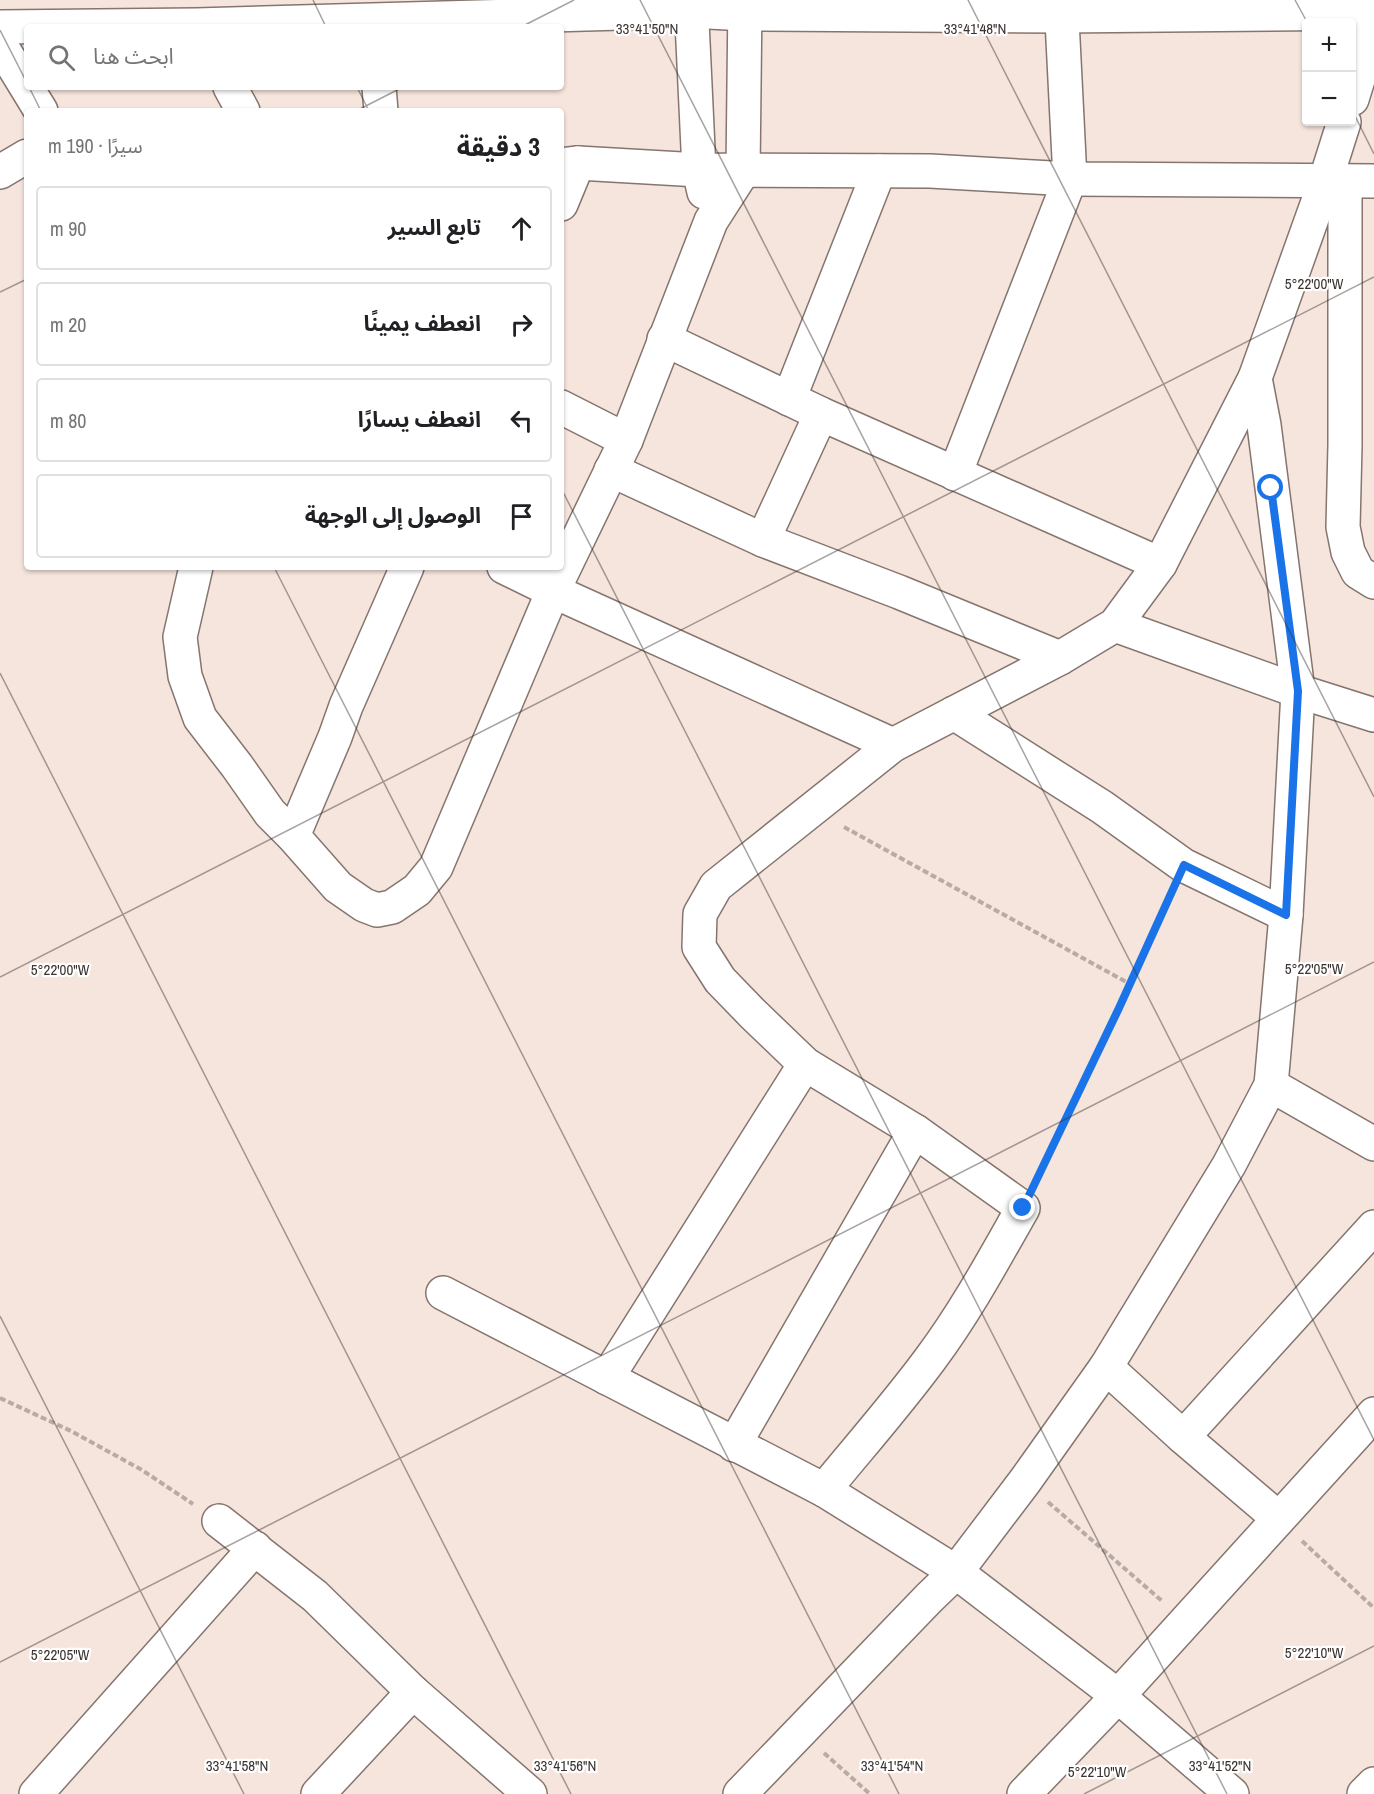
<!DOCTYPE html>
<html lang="ar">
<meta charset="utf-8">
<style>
body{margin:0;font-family:"Archivo Narrow","Noto Sans Arabic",sans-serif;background:#f6f6f6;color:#202124;direction:rtl}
.controls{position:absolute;right:18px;top:18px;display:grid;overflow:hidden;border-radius:6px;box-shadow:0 2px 4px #0004}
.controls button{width:54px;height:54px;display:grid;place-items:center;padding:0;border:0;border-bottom:2px solid #e0e0e0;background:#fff;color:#202124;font:30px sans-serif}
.stop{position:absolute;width:18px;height:18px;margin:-14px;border:4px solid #1a73e8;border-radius:50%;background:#fff}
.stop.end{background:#1a73e8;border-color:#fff;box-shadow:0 2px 6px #0008}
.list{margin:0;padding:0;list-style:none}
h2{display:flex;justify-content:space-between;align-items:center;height:78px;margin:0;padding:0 24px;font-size:26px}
h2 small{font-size:20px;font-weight:400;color:#757577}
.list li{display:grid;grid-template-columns:39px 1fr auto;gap:18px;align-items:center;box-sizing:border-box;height:84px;margin:0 12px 12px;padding:0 12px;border:2px solid #e0e0e0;border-radius:6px}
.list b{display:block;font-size:22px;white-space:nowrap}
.list em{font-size:20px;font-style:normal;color:#757577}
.icon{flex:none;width:33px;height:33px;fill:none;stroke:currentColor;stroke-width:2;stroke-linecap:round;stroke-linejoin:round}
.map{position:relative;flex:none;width:1374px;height:1794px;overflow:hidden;direction:ltr}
.search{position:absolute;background:#fff;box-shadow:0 2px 4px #0004;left:24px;top:24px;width:540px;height:66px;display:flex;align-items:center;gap:15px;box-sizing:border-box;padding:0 21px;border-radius:6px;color:#757577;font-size:22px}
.panel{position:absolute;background:#fff;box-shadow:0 2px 4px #0004;left:24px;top:108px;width:540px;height:462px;border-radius:6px;direction:rtl}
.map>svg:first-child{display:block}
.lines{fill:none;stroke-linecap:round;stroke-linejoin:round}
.street-casing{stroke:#85756e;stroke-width:36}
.path{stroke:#b8aaa4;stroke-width:4;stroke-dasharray:6 3;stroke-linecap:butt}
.street{stroke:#fff;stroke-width:33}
.route{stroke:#1a73e8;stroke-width:8}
.ticks{fill:none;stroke:#3a3330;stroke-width:1.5;stroke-opacity:0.45}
.ticks-label{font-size:15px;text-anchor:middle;fill:#3a3330;stroke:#fff;stroke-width:4.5;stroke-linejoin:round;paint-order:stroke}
</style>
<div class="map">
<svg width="1374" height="1794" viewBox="0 0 1374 1794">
<rect width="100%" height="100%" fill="#f6e5dd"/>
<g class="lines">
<!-- street casing -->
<g class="street-casing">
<g id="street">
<polyline points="691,0 699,170 704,192"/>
<polyline points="0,27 196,25 691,11 745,14 1061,16 1374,13"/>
<polyline points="0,44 41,111"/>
<polyline points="230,87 243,111"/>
<polyline points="379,87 381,111"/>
<polyline points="1352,99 1374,28"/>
<polyline points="561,165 578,163 699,170 930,171 1070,179 1374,181"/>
<polyline points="0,172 27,156"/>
<polyline points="1345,181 1345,445 1343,527 1348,552 1358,572 1374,582"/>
<polyline points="561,204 578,163"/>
<polyline points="664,339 821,414 1160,564"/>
<polyline points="789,399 879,171"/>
<polyline points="561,407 626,440"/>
<polyline points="611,470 763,540 899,592 1060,658"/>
<polyline points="955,474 1070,179 1061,0"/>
<polyline points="763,540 821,414"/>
<polyline points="196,567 180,637 185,676 200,718 237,766 270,813 293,836 338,887 364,905 377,910 392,907 417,890 436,867 553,591 626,440 711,221 743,171 745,0"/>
<polyline points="504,567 553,591 893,745"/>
<polyline points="1115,625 1298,691 1374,715"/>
<polyline points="954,713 1102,807 1183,865 1286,915"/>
<polyline points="293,836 335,737 346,706 407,567"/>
<polyline points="1271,1085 1374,1144"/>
<polyline points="443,1293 824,1490"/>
<polyline points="1106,1367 1183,1437 1374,1227"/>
<polyline points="607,1378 805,1064"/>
<polyline points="1183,1437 1278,1518"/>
<polyline points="734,1445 915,1131"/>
<polyline points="219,1521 315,1596 413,1692 530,1794"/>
<polyline points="36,1794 255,1548"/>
<polyline points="318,1794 413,1692"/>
<polyline points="740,1794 929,1598 956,1572 1025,1481 1106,1367 1229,1165 1271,1085 1286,915 1298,691 1264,425 1255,378"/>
<polyline points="1024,1794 1118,1696 1374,1414"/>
<path d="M1232 1794 1118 1696 956 1572 824 1490C860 1446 898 1403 931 1358 966 1311 994 1259 1023 1208L915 1131 805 1064 753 1014 720 980 699 947 700 914 716 886 893 745 1060 658 1115 625 1160 564 1255 378 1325 182 1344 122"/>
<polyline points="1364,1794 1374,1784"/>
</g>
</g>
<!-- path -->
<g class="path">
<polyline points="844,827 1130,984"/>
<polyline points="1037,1178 1119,1008 1170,894"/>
<polyline points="0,1398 71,1431 142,1470 193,1504"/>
<polyline points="1048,1502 1162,1601"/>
<polyline points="1302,1541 1374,1608"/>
<polyline points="824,1753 870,1794"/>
</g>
<!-- street -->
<use href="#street" class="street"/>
</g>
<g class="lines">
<!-- route -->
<polyline class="route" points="1023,1208 1119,1008 1184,865 1286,915 1298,691 1271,488"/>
</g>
<!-- ticks -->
<path class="ticks" d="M313 0 326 27M640 0 1374 1440M968 0 1374 797M1295 0 1307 22M521 27 574 0M0 30 27 83M29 87 41 111M357 87 369 111M1352 110 1374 154M356 111 403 87M0 292 27 279M561 488 1227 1794M274 567 899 1794M0 673 571 1794M0 977 1374 277M0 1316 244 1794M0 1662 1374 962M1084 1794 1374 1646"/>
<g class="ticks-label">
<text x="647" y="34">33°41'50"N</text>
<text x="975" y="34">33°41'48"N</text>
<text x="1314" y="289">5°22'00"W</text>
<text x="1314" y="974">5°22'05"W</text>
<text x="60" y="975">5°22'00"W</text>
<text x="1314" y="1658">5°22'10"W</text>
<text x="60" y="1660">5°22'05"W</text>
<text x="237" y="1771">33°41'58"N</text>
<text x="565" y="1771">33°41'56"N</text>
<text x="892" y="1771">33°41'54"N</text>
<text x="1220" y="1771">33°41'52"N</text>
<text x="1097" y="1777">5°22'10"W</text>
</g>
</svg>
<div class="controls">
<button>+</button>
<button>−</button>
</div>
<div class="stop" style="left:1271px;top:488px"></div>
<div class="stop end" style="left:1023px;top:1208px"></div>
<div class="search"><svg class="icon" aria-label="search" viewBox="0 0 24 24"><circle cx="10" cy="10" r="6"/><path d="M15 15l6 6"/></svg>ابحث هنا</div>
<section class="panel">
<h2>3 دقيقة<small>سيرًا · 190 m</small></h2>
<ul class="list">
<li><svg class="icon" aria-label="ahead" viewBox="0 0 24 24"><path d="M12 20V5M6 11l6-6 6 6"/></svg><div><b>تابع السير</b></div><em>90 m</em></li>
<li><svg class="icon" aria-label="right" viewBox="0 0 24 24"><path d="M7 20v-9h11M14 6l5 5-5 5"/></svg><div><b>انعطف يمينًا</b></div><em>20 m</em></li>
<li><svg class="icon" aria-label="left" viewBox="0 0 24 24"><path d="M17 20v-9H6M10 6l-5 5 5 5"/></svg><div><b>انعطف يسارًا</b></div><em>80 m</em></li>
<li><svg class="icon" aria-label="arrive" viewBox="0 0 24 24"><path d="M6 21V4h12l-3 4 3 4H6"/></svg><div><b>الوصول إلى الوجهة</b></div></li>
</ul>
</section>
</div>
